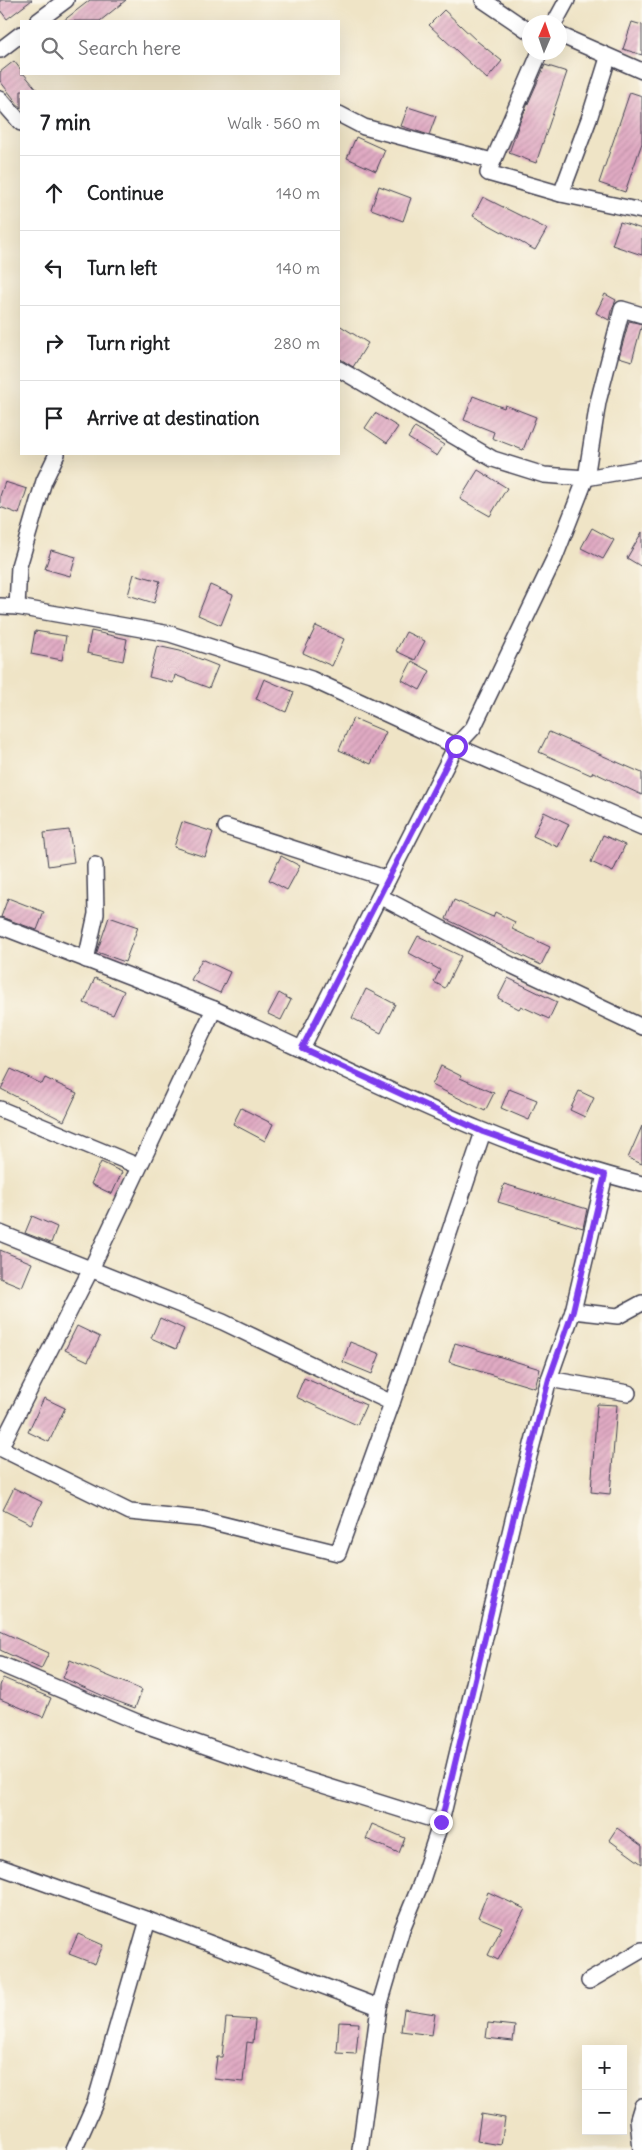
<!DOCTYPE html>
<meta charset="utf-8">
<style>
body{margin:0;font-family:Delius,sans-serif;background:#f6f6f6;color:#202124}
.controls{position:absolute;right:15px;bottom:15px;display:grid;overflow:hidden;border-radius:0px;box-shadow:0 5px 20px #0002}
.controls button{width:45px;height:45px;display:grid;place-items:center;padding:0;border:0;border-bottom:1px solid #e0e0e0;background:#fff;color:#202124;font:25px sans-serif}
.compass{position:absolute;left:522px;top:15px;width:45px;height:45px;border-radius:50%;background:#fff;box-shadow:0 5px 20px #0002;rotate:2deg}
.stop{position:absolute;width:15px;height:15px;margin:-11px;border:4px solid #7c3aed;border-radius:50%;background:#fff}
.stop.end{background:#7c3aed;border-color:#fff;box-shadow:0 1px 5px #0008}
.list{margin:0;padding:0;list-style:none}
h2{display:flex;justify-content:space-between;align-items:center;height:65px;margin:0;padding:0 20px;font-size:21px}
h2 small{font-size:16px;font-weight:400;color:#757577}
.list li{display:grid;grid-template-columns:32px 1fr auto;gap:15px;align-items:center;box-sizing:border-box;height:75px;padding:0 20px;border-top:1px solid #e0e0e0}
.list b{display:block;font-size:19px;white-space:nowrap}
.list em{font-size:16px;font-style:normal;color:#757577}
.icon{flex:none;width:28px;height:28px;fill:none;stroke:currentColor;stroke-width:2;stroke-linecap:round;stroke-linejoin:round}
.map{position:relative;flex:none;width:642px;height:2150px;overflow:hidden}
.search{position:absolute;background:#fff;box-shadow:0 5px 20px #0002;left:20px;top:20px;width:320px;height:55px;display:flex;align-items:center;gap:12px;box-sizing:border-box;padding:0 18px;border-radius:0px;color:#757577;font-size:19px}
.panel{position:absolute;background:#fff;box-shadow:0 5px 20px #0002;left:20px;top:90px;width:320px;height:365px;border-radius:0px}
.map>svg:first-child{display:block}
.building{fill:url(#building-hatch)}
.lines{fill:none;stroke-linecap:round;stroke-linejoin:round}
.minor-casing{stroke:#413f50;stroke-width:18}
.minor{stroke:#fff;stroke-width:15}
.route{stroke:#7c3aed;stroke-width:6}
</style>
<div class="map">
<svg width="642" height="2150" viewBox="0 0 642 2150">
<defs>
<pattern id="building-hatch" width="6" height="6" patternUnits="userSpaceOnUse" patternTransform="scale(1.25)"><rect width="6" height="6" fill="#e0aac3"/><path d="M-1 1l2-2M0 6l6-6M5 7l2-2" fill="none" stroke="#c092a8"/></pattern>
</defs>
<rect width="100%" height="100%" fill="#fbf7ec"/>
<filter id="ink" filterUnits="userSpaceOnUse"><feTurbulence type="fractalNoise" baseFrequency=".02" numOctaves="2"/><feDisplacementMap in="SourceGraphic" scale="10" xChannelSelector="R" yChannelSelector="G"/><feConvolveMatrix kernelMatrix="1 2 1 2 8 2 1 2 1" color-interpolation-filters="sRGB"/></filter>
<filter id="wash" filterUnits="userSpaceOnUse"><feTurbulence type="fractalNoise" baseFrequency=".0096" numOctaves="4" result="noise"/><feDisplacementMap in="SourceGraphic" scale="20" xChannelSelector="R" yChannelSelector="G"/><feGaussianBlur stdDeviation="1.12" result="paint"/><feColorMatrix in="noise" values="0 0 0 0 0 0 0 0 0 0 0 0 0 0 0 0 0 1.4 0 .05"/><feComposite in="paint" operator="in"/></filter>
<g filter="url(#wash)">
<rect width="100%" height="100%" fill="#efe4c6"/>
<g id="blocks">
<!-- building -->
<g class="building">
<polygon points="0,0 32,0 7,19 0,10"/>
<polygon points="90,0 126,0 100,21 63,21"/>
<polygon points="444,10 477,41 502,61 487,79 429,25"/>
<polygon points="632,22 642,25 642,55 623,49"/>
<polygon points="14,61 21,70 21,74 24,74 38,91 21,91 21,108 0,81 0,72"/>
<polygon points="545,65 567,72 536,163 509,153 519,124"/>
<polygon points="630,92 642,96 642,143 625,192 599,183"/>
<polygon points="408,107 436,116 429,135 401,126"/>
<polygon points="356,137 385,150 376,171 347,158"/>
<polygon points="379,186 411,198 403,221 371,209"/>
<polygon points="483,197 547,229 535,250 473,216"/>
<polygon points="620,222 642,229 642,255 612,245"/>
<polygon points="605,294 616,300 611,311 609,320 596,313"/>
<polygon points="629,321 642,324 632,361 619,357"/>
<polygon points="339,325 368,343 353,367 339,358"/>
<polygon points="473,396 504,408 505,405 536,417 523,450 492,438 494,432 464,420"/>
<polygon points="375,413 398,427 387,443 365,428"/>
<polygon points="415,427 444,445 437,456 408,438"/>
<polygon points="478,470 507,488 490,516 460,499"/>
<polygon points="5,482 27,489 19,514 0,507 0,496"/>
<polygon points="592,528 614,540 603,559 581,548"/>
<polygon points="642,532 642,567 627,558"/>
<polygon points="51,550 76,557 70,576 45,569"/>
<polygon points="134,574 160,581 154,603 128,595"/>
<polygon points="210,585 233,595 221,625 198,615"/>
<polygon points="316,626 344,639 332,666 303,653"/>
<polygon points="35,631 66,636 62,660 31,654"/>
<polygon points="91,631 127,639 123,661 87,653"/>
<polygon points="406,632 425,641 415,660 396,651"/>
<polygon points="157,646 180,651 218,666 209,688 175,675 173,683 149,677"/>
<polygon points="412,661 430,671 420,690 402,680"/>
<polygon points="264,679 294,692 286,712 256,699"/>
<polygon points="353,718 386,732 371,764 339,750"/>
<polygon points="549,732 642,773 642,795 593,772 591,775 539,752"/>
<polygon points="544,812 569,824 558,847 533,836"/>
<polygon points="182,822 213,832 205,857 174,847"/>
<polygon points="69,830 74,862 48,866 44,833"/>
<polygon points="603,835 625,845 613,872 591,862"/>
<polygon points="281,856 300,866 287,890 269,880"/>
<polygon points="8,898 44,912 37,930 1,917"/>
<polygon points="454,900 493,917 495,912 515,922 512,929 550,947 541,965 446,919"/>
<polygon points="109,917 138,927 125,962 97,952"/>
<polygon points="418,936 461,956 445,988 434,982 440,970 409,953"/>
<polygon points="202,959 230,972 220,993 191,980"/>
<polygon points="95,978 124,991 113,1015 84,1003"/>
<polygon points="508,978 557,1002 549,1019 521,1006 519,1009 498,998"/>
<polygon points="366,989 395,1004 381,1033 352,1018"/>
<polygon points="279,993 291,1000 281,1020 268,1014"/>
<polygon points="441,1066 461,1076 460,1078 494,1093 485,1111 432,1085"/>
<polygon points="11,1069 42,1084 45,1078 77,1093 64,1121 1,1089"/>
<polygon points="509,1089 537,1100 529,1120 501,1108"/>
<polygon points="579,1091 594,1098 585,1117 570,1110"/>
<polygon points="241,1108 273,1124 265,1141 233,1124"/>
<polygon points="642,1126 642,1164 628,1158"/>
<polygon points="101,1162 122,1172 112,1194 91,1184"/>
<polygon points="504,1184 587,1209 583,1228 498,1202"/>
<polygon points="32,1216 57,1227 51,1243 25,1233"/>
<polygon points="0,1250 32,1263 22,1287 0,1278"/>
<polygon points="160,1318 184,1329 176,1349 151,1338"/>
<polygon points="77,1326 100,1337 88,1361 65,1350"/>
<polygon points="350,1342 380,1354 372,1374 343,1362"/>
<polygon points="455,1343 540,1369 535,1388 449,1362"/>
<polygon points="304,1378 366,1405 357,1425 296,1397"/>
<polygon points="44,1398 65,1408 49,1442 28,1432"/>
<polygon points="597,1404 617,1405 610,1494 591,1492"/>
<polygon points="14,1488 42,1502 31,1524 3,1510"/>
<polygon points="0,1631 49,1653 41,1669 0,1650"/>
<polygon points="70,1660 142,1690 135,1708 108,1698 63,1678"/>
<polygon points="3,1678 51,1698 43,1717 0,1699 0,1686"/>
<polygon points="372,1824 405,1838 399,1853 366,1839"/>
<polygon points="617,1828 642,1846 642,1864 609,1840"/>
<polygon points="488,1892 525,1909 498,1960 488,1955 502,1927 478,1917"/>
<polygon points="78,1934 103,1945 95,1964 69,1954"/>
<polygon points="404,2009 435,2014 432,2035 401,2031"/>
<polygon points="226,2018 255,2020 253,2043 247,2042 243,2082 214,2079 217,2057 222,2057"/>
<polygon points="339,2022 359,2023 356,2054 337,2053"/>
<polygon points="488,2023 515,2026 513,2041 486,2038"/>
<polygon points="481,2114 505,2118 501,2145 477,2141"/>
</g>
</g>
</g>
<g filter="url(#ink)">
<use href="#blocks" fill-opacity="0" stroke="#413f50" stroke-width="1"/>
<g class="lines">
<!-- minor casing -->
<g class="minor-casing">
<g id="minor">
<polyline points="483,0 530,32"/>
<polyline points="38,21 66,0"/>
<polyline points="555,22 567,0"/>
<polyline points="560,35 642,71"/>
<polyline points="0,50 21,34"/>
<polyline points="540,52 488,173 561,194 642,211"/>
<polyline points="0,99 21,123"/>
<polyline points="339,114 364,127 492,161"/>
<polyline points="561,194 589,119 608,58"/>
<polyline points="339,369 493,459 544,475 586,478 642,468"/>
<polyline points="0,606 17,607 170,634 311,679 456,746 642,827"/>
<polyline points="17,607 19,566 44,481 57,454"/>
<polyline points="226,827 388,879"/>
<polyline points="381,897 511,965 642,1027"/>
<polyline points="0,926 214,1009 91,1269 0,1448"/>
<polyline points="86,960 96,914 95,865"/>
<path d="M214 1009C354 1071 492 1147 642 1184"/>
<polyline points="302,1048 456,746 473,728 555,557 586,478 598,402 622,309 642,315"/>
<polyline points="0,1109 138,1166"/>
<polyline points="0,1233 223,1322 392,1403"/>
<polyline points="573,1311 618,1316 642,1303"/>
<polyline points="549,1379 628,1393"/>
<polyline points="0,1448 130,1512 201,1519 338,1553 392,1403 483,1132"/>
<polyline points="0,1664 137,1722 262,1766 441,1822"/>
<polyline points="0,1867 148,1920 379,2007"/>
<polyline points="589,1981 642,1950"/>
<polyline points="74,2150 95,2103 148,1920"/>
<polyline points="360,2150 379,2007 402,1929 421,1883 441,1822 517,1503 549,1379 573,1311 605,1175"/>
<polyline points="641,2150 638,2119 642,2106"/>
</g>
</g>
<!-- minor -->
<use href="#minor" class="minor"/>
</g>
</g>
<g class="lines" filter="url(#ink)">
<!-- route -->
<polyline class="route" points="441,1822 517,1503 549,1379 573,1311 605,1175 483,1132 302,1048 456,746"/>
</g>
</svg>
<div class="controls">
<button>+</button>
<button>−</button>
</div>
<svg class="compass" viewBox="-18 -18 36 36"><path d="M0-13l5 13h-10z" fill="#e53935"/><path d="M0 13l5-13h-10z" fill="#757577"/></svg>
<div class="stop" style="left:456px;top:746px"></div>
<div class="stop end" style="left:441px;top:1822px"></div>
<div class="search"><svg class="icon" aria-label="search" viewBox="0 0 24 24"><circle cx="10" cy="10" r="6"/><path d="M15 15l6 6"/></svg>Search here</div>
<section class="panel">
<h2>7 min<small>Walk · 560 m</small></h2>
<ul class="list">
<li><svg class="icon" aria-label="ahead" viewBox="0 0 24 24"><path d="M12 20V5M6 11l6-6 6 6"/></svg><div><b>Continue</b></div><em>140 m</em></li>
<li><svg class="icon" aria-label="left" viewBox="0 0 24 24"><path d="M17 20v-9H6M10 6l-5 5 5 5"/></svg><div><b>Turn left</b></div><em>140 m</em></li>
<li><svg class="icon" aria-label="right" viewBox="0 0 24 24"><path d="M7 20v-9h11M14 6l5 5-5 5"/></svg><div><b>Turn right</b></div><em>280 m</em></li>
<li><svg class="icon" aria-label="arrive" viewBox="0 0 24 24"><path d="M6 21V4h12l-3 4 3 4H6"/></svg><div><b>Arrive at destination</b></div></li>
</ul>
</section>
</div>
